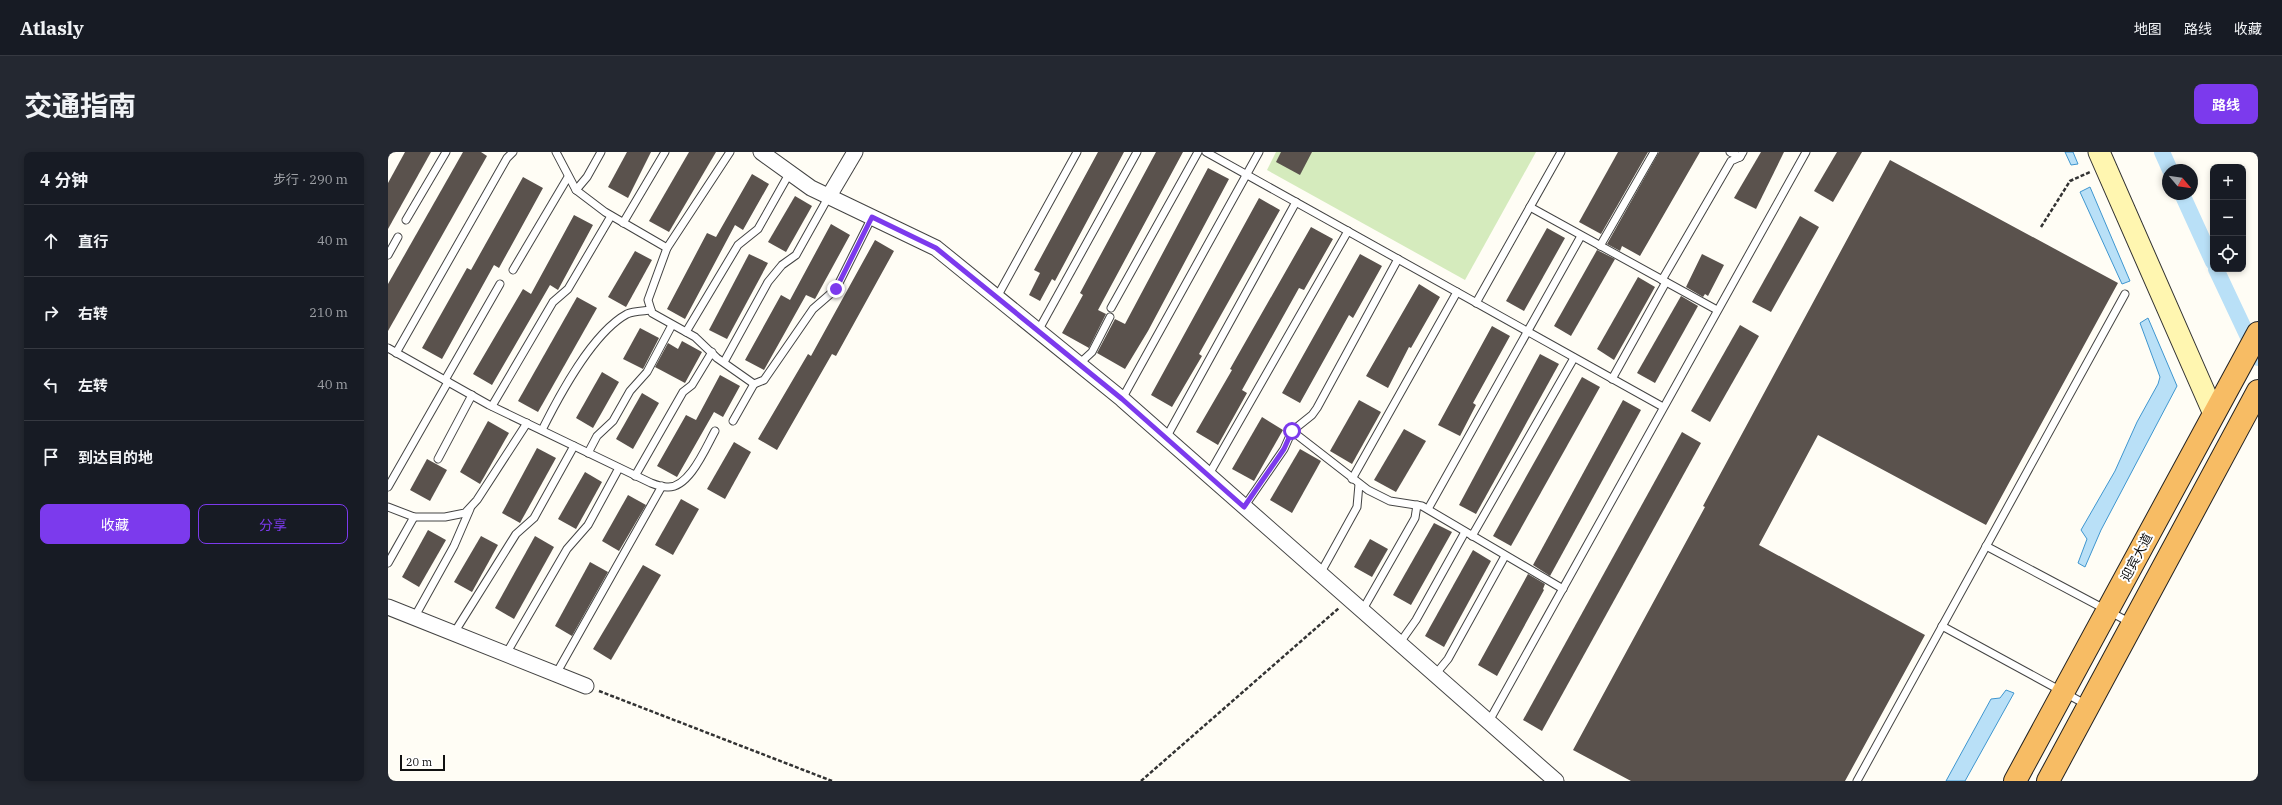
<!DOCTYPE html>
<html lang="zh">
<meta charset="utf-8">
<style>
body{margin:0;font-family:"IBM Plex Serif","Noto Sans SC",serif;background:#242831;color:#f1f3f6}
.controls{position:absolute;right:12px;top:12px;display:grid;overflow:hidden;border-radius:8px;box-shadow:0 2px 6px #0003}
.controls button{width:36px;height:36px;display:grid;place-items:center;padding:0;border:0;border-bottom:1px solid #363941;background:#171b24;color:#f1f3f6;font:20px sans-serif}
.compass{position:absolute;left:1774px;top:12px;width:36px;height:36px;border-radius:50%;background:#171b24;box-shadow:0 2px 6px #0003;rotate:119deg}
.scale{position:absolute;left:12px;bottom:10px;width:45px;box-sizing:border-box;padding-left:4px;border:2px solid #111;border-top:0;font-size:11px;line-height:14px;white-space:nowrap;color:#111;-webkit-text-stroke:3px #fff;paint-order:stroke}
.stop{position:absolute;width:12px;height:12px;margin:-9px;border:3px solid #7c3aed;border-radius:50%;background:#fff}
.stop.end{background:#7c3aed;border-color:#fff;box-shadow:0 1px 4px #0008}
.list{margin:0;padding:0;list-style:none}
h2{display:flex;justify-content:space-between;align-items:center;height:52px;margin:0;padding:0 16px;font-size:17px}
h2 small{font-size:13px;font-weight:400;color:#9ea1a6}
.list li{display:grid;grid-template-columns:26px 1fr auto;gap:12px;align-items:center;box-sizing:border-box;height:72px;padding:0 16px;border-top:1px solid #363941}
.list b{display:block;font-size:15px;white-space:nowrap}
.list em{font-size:13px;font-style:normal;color:#9ea1a6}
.actions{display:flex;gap:8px;padding:12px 16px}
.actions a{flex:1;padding:9px 0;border:1px solid #7c3aed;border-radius:8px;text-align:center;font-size:14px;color:#7c3aed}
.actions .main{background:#7c3aed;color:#fff}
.icon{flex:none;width:22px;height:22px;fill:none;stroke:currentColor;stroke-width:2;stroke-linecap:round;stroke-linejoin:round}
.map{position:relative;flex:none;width:1870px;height:629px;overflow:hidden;border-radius:8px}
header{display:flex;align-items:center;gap:24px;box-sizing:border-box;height:56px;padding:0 20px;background:#171b24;border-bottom:1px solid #363941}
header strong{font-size:19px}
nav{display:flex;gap:22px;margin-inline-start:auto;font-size:14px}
.intro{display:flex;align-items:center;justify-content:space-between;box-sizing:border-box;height:96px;padding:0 24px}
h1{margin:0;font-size:28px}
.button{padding:10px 18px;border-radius:8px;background:#7c3aed;color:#fff;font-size:14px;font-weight:700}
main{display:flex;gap:24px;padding:0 24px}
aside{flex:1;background:#171b24;border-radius:8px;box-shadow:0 2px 6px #0003}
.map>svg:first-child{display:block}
.green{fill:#d5ebbd}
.water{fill:#b9e0f7;stroke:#3f96cf}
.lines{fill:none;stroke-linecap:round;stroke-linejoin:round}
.canal{stroke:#b9e0f7;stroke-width:16}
.building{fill:#5a524d}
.service-casing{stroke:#444;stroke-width:9}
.minor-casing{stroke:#444;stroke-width:17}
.secondary-casing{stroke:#333;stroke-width:23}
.trunk-casing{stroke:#222;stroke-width:24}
.path{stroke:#333;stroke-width:2.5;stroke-dasharray:4 2;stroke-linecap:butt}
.service{stroke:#fff;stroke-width:7}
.minor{stroke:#fff;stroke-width:15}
.secondary{stroke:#fff6b0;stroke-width:21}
.trunk{stroke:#f7bc64;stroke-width:22}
.route{stroke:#7c3aed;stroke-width:5}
.labels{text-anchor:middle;stroke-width:4;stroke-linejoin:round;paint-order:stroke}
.street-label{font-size:13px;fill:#111;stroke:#fff}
</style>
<header>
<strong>Atlasly</strong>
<nav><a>地图</a><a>路线</a><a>收藏</a></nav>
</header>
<div class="intro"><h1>交通指南</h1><a class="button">路线</a></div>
<main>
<aside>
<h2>4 分钟<small>步行 · 290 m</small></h2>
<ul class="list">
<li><svg class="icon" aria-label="ahead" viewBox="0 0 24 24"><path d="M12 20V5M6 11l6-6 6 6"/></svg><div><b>直行</b></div><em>40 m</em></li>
<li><svg class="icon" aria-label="right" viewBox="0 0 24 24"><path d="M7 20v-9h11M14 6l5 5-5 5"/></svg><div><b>右转</b></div><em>210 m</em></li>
<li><svg class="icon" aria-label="left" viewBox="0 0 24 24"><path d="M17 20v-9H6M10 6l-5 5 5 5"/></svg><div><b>左转</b></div><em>40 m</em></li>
<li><svg class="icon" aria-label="arrive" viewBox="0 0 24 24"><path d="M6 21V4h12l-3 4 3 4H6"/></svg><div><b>到达目的地</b></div></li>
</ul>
<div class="actions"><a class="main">收藏</a><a>分享</a></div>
</aside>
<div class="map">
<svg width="1870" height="629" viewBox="0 0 1870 629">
<rect width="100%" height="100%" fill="#fffdf5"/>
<!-- green -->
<polygon class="green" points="888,0 1148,0 1077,128 879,18"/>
<!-- water -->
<g class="water">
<polygon points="1677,0 1685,0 1690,12 1683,13"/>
<polygon points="1702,35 1742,129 1734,132 1692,40"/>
<polygon points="1760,166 1789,234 1713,378 1697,415 1690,411 1699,387 1693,378 1727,319 1749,270 1770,232 1772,225 1752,171"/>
<polygon points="1618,538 1626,541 1577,629 1558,629 1603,547 1612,546"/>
</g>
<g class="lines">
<!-- canal -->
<g class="canal">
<polyline points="1774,0 1782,18"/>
<polyline points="1794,42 1825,110"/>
<polyline points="1828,117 1870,206"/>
</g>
</g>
<!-- building -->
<g class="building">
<polygon points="17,0 43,0 0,77 0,31"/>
<polygon points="75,0 93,0 99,4 0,179 0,132"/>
<polygon points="239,0 263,0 240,46 220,35"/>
<polygon points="301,0 328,0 281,80 261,69"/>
<polygon points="710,0 736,0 667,129 664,127 652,149 641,143 652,121 646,118"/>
<polygon points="768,0 795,0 710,158 718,162 701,196 674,181 695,143 692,141"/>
<polygon points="893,0 924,0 912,23 888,10"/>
<polygon points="1230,0 1260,0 1213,82 1191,70"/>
<polygon points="1271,0 1312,0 1252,104 1234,94 1232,99 1219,92"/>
<polygon points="1373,0 1396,0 1368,57 1346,46"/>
<polygon points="1449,0 1474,0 1445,50 1426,39"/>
<polygon points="1502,8 1730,131 1598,373 1430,283 1371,393 1537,483 1457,629 1243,629 1185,598 1317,355 1315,354"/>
<polygon points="820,16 841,27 760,179 737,217 709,201 727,167 737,172"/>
<polygon points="364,22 381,32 355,78 347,73 297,167 279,157 319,81 328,85"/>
<polygon points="135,25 155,36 111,116 106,113 54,207 34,196 79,116 83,118"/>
<polygon points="407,44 424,54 398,100 380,90"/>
<polygon points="871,46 892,58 811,202 814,204 784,255 763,243"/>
<polygon points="186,63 205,73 170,138 162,133 104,233 85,222 135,137 143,142"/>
<polygon points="1412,64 1431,75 1383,160 1364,150"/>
<polygon points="443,72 462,83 427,147 418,143 376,218 357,208 393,143 402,148"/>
<polygon points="923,75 945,87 916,138 911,136 854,238 859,241 830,293 808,280 844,218 842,217"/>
<polygon points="1159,76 1177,86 1136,159 1118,149"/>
<polygon points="487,88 506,99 448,204 444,202 389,298 370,287 420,202 423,204"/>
<polygon points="1209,98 1227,107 1183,184 1166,174"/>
<polygon points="247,99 264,108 238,155 220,145"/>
<polygon points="361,102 380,111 339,187 321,178"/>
<polygon points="972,102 994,114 965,166 961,163 912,251 894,241"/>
<polygon points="1314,102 1336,113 1320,144 1317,142 1315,145 1298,135"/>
<polygon points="1250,125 1267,135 1226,208 1209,197"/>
<polygon points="1031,132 1052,145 1023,196 1021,195 1000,236 978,224"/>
<polygon points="1293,144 1310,154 1267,231 1249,221"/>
<polygon points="189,145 209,156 150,260 130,249"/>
<polygon points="1352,173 1371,184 1322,270 1303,259"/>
<polygon points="1104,174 1122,184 1085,251 1088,253 1072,284 1050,273"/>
<polygon points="252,176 271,186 255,217 235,207"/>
<polygon points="294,189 314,200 297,231 267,215 280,191 290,197"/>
<polygon points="1152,202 1171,212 1088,362 1071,353"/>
<polygon points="214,220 231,230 205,276 188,266"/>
<polygon points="332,223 352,234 335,265 326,260 289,325 269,314 298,263 308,268"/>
<polygon points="1194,225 1212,235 1123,394 1105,384"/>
<polygon points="254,241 271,251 245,297 228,287"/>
<polygon points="971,248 993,260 964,312 942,299"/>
<polygon points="1235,248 1253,258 1162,424 1145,413"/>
<polygon points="874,265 895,278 866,329 844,317"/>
<polygon points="100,269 121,281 92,332 72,320"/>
<polygon points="1016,277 1038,289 1008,340 986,328"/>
<polygon points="1294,280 1313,291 1154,579 1135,568"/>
<polygon points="346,290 363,300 337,347 319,337"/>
<polygon points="149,296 168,306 132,371 114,361"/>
<polygon points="912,297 933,309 904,361 882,348"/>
<polygon points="39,307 59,318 42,349 22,338"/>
<polygon points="197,320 214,330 188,377 170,367"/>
<polygon points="240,343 258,353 231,399 214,389"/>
<polygon points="293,347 311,357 285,403 267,393"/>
<polygon points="1046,371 1064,380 1023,453 1005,443"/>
<polygon points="40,378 58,388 31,435 14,425"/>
<polygon points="93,384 110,393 84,440 66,430"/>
<polygon points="147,384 166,395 126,467 107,456"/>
<polygon points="982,387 1000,397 984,425 966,415"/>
<polygon points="1085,398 1103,409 1056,495 1037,484"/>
<polygon points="202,410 220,420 184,484 167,474"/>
<polygon points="255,413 273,423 223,508 205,497"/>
<polygon points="1140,422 1157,432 1155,437 1156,438 1109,524 1090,513"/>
</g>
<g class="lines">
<!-- service casing -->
<g class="service-casing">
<g id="service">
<polyline points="168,0 188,38 217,60 279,96"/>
<polyline points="342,0 279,96 260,148 264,161 307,185 329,206 366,232 376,228 425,157 448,137 484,65"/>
<polyline points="818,0 1275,255"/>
<polyline points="1342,0 1352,5"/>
<polyline points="188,38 199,25 213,0"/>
<polyline points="1142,55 1329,158"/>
<polyline points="18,68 58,0"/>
<polyline points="235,71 277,0"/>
<polyline points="1212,94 1266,0"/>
<polyline points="0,103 10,85"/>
<polyline points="125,118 180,25"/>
<polyline points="1274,128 1343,9 1352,5 1355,0"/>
<polyline points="609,145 689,0"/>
<polyline points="1088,151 1173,0"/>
<polyline points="723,156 810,0"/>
<polyline points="650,179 749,0"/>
<polyline points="298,180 350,93 370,77 401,22"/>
<path d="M0 196 101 253 263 331C268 333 274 335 279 335 301 337 318 295 327 279"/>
<polyline points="8,201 119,6 125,0"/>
<polyline points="336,210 380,130 394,113 408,103 441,44"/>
<polyline points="691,212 704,200 722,165"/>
<polyline points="1224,227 1278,130"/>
<polyline points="57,228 112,132"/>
<polyline points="734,247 871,0"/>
<polyline points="104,254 165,150 180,137 223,64"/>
<polyline points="345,269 366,232"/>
<path d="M154 278C171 244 204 181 239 162 245 159 256 159 263 158"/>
<polyline points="904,279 980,338 1002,349 1034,354 1175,437"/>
<polyline points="778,286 908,50"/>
<polyline points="200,301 209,284 225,269 242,239 259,220 284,173"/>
<polyline points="50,307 84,243"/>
<polyline points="247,324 295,240 304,233 324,200"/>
<polyline points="820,324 960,79"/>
<polyline points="964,327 1069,140"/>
<polyline points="0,335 60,230"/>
<polyline points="0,355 26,365 57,365 77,361 89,348 139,271"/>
<polyline points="856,355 896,297 904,279 924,263 929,256 1010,107"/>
<polyline points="1040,357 1193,84"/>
<polyline points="1084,384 1186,206"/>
<polyline points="1598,394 1743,471"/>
<polyline points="0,411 26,365"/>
<polyline points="932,422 969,355 971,332"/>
<polyline points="974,459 1027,366 1029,353"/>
<polyline points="26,466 66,394 82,357"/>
<polyline points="1554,474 1699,553"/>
<polyline points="66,481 128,382 146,366 186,294"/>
<polyline points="1011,492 1028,468 1077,380"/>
<polyline points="118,502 179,397 200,373 231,316"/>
<polyline points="168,522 274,334"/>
<polyline points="1046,524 1060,507 1117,404"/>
<polyline points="1100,571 1418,0"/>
<polyline points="1469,629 1737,142"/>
</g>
</g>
<!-- minor casing -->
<g class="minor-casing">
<g id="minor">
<polyline points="373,0 423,36 548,96 734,247 1168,629"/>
<polyline points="441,44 467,0"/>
<polyline points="0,455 198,534"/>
</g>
</g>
<!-- secondary casing -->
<g class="secondary-casing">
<polyline id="secondary" points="1711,0 1826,262"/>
</g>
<!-- trunk casing -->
<g class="trunk-casing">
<g id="trunk">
<polyline points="1627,629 1870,181"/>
<polyline points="1660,629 1870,239"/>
</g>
</g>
<!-- path -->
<g class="path">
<polyline points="1653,75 1682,29 1702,20"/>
<polyline points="211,539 444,629"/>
<polyline points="753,629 951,456"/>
</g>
<!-- service -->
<use href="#service" class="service"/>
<!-- minor -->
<use href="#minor" class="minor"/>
<!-- secondary -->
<use href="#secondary" class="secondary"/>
<!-- trunk -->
<use href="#trunk" class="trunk"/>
</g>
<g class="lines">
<!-- route -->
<polyline class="route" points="448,137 484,65 548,96 734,247 856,355 896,297 904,279"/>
</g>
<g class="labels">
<!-- street labels -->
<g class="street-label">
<text transform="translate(1748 405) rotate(-62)" y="5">迎宾大道</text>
</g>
</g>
</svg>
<div class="controls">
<button>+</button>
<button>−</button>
<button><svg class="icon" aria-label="locate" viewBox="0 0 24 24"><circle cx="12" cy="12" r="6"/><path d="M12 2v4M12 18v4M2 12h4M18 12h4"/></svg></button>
</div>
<svg class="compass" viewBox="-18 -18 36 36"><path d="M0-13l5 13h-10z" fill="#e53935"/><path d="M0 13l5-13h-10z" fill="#9ea1a6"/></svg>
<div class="scale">20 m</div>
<div class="stop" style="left:904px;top:279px"></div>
<div class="stop end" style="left:448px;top:137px"></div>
</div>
</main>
